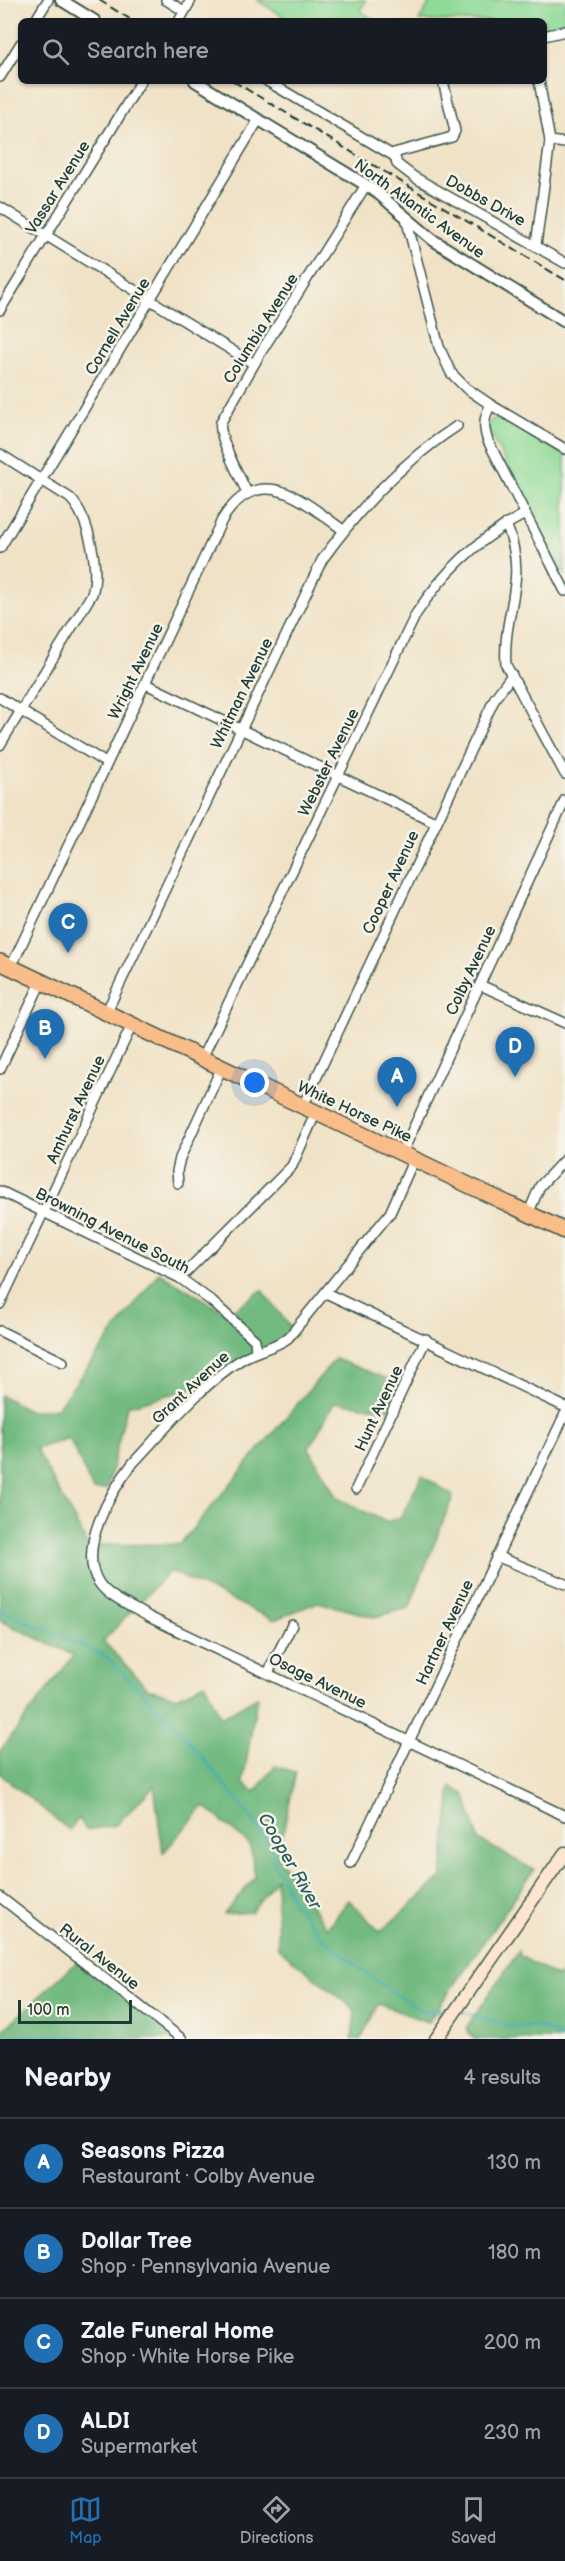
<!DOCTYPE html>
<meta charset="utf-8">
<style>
body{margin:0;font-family:"Balsamiq Sans",sans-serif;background:#242831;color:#f1f3f6}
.scale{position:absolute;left:18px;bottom:15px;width:114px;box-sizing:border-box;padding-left:6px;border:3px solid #1f3d34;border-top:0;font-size:16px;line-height:21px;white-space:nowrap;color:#1f3d34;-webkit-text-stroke:4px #f7f3e8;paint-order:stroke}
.you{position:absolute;left:255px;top:1083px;width:21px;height:21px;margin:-15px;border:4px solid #fff;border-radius:50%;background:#1a73e8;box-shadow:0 0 0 9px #1a73e833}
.badge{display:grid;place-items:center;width:39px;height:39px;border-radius:50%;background:#1f6fb2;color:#fff;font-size:20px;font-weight:700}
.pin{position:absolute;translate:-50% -50px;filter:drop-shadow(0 2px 3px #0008)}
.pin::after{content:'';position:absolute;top:32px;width:21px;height:18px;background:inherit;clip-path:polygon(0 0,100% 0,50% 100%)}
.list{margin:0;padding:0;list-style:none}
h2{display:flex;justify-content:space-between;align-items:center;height:78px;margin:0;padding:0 24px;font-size:26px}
h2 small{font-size:20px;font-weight:400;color:#9ea1a6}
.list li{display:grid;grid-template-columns:39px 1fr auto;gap:18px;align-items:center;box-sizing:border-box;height:90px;padding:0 24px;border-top:2px solid #363941}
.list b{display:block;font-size:22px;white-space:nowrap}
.list p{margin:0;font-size:20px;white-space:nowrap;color:#9ea1a6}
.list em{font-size:20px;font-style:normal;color:#9ea1a6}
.icon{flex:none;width:33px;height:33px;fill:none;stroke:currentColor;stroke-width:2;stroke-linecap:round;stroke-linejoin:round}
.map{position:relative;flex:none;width:565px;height:2039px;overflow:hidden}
.search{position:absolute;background:#171b24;box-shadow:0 2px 4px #0004;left:18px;right:18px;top:18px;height:66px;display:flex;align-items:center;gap:15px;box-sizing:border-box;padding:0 21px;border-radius:9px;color:#9ea1a6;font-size:22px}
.sheet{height:438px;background:#171b24}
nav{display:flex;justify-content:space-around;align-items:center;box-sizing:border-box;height:84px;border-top:2px solid #363941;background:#171b24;font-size:16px;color:#9ea1a6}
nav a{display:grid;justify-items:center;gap:3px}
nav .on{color:#1f6fb2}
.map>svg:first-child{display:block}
.green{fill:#8eda97;stroke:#568c66;stroke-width:1.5}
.forest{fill:#72ba80;stroke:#487c5a;stroke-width:1.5}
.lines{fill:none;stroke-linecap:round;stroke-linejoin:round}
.stream{stroke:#3dacb9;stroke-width:2}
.minor-casing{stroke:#3e564a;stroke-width:12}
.tertiary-casing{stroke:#3e564a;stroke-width:14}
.secondary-casing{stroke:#3e564a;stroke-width:15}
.trunk-casing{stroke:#3e564a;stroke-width:18}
.minor{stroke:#fff;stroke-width:9}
.tertiary{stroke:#fff;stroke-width:10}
.secondary{stroke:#fde5d0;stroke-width:12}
.trunk{stroke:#f9bd89;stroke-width:15}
.rail{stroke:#1f3d34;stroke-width:2;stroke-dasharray:9 4.5;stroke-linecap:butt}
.labels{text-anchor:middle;stroke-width:5;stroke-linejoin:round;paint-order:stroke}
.street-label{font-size:16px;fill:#1f3d34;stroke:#f7f3e8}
.water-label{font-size:18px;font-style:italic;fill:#285e5c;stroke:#f7f3e8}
</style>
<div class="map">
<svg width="565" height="2039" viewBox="0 0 565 2039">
<rect width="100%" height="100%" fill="#f7f3e8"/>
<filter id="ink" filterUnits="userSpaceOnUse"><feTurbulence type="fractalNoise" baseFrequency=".0167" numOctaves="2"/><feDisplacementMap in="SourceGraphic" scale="12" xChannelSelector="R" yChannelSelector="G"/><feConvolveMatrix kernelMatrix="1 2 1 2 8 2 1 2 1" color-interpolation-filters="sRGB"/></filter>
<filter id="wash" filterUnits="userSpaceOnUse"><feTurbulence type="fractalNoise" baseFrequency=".008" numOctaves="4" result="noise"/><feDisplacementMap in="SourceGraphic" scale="24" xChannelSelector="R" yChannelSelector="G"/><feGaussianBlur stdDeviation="1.35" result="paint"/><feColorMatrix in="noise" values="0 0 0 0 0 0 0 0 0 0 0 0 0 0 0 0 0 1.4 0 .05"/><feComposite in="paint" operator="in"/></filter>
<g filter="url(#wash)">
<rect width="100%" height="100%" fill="#f0e2c6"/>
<!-- green -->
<g class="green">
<polygon points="257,0 366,0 360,11 376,21 291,21"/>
<polygon points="423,0 565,0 565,26 544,31 544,21 419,21 429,4"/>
<polygon points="498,417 506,419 565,455 565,576 490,433 488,426 491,420"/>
</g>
<!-- forest -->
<g class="forest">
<polygon points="159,1272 227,1314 262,1290 296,1335 212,1383 127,1406 107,1489 93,1490 69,1438 36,1449 88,1545 180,1544 335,1359 399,1383 390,1410 335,1402 309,1448 337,1498 386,1522 401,1517 422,1475 453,1496 409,1608 374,1617 318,1602 274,1620 170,1571 103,1641 148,1689 177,1697 205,1683 221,1718 257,1697 243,1783 255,1792 275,1766 296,1772 278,1857 327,1928 349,1900 380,1932 442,1877 451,1786 465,1795 479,1840 534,1870 428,2022 378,2004 361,2039 350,2039 352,2038 355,2010 278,1948 276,1879 251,1912 224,1914 255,1877 250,1845 204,1806 163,1853 154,1786 116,1825 86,1830 79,1818 69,1830 0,1774 0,1751 74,1655 0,1621 0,1395 31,1411 57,1408"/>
<polygon points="519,1951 520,1956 557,1977 565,1973 565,2039 474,2039 466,2028"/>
<polygon points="79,1960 180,2039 0,2039 0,2033"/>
</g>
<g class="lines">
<!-- stream -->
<g class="stream">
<polyline points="0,1610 106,1656 183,1734 257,1825 271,1848 276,1867 295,1905 324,1939 372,1978 422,2011 451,2009"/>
<polyline points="459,2011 514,2027 537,2026 565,2038"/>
<polyline points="437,2017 441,2009"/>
<polyline points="0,2036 44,2034 100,2039"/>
</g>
</g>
</g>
<g filter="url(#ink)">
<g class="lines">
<!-- minor casing -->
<g class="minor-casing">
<g id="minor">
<polyline points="166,0 184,11"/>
<polyline points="35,21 48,0"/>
<polyline points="179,21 191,0"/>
<polyline points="544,36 565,31"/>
<polyline points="0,77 21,43"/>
<polyline points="267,81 394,156"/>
<polyline points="443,81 455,131 452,137 394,153 397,164 414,177 565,263"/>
<polyline points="550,141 565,143"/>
<polyline points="0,207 254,364"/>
<polyline points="406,218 439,347 451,373 466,388 491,405 565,449"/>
<polyline points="536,245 550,141 539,81"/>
<polyline points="0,310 141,81"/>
<path d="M491 405C483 417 483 428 488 441L565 591"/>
<path d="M0 454 70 498C89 517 100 569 92 594L0 745"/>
<path d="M247 493C241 478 217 437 221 422L261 352 366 185"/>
<path d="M506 524C530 581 502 611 506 665L565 774"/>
<polyline points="0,548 259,119"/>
<polyline points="146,684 435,822"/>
<polyline points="0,698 106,763"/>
<path d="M11 967 222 520C259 460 302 500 343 530"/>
<polyline points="480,985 565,1023"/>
<path d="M106 1013 322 560C360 507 402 462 457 426"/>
<path d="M202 1058 416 614C444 571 479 538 525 514"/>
<polyline points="0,1069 41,982"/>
<polyline points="303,1106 495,698 512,675"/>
<polyline points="402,1153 565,800"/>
<path d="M414 1159 390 1213 288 1338C274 1348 257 1350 242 1359 203 1383 164 1430 133 1463 112 1490 76 1549 99 1583 110 1599 133 1607 149 1617L565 1816"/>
<polyline points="178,1183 177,1171 180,1158 222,1067"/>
<polyline points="0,1191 180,1278 210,1300 255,1340 256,1352"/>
<polyline points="528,1214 540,1186 565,1159"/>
<polyline points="180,1278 292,1166 316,1112"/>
<polyline points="326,1293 565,1407"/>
<polyline points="0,1304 132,1025"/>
<polyline points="0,1331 63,1362"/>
<polyline points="356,1489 426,1339"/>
<polyline points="496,1556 565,1584"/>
<polyline points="268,1673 292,1625"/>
<polyline points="351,1863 565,1414"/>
<polyline points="0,1897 182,2039"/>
</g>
</g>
<!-- tertiary casing -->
<g class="tertiary-casing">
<g id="tertiary">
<polyline points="61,0 95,21"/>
<polyline points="195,81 374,190 433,240 565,322"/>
</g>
</g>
<!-- secondary casing -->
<g class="secondary-casing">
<polyline id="secondary" points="436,2039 565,1853"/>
</g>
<!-- trunk casing -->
<g class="trunk-casing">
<polyline id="trunk" points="0,962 565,1231"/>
</g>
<!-- minor -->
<use href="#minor" class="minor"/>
<!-- tertiary -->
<use href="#tertiary" class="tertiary"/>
<!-- secondary -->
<use href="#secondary" class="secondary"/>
<!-- trunk -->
<use href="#trunk" class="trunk"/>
<!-- rail -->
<g class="rail">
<polyline points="99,0 133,21"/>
<polyline points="233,81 565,280"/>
</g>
</g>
</g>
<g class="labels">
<!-- street labels -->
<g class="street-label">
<text transform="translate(57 187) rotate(-58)" y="6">Vassar Avenue</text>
<text transform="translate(486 200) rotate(29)" y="6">Dobbs Drive</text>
<text transform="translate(420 208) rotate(36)" y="6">North Atlantic Avenue</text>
<text transform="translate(117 326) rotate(-59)" y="6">Cornell Avenue</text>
<text transform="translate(260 328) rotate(-58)" y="6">Columbia Avenue</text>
<text transform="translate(135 671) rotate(-64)" y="6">Wright Avenue</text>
<text transform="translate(241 693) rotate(-64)" y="6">Whitman Avenue</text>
<text transform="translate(328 762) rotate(-64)" y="6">Webster Avenue</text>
<text transform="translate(390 882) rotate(-65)" y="6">Cooper Avenue</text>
<text transform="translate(470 970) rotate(-65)" y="6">Colby Avenue</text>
<text transform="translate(75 1109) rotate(-65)" y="6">Amhurst Avenue</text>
<text transform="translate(355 1111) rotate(25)" y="6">White Horse Pike</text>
<text transform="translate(113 1230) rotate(27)" y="6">Browning Avenue South</text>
<text transform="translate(190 1387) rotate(-43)" y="6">Grant Avenue</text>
<text transform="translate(378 1408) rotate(-65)" y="6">Hunt Avenue</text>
<text transform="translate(444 1632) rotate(-65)" y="6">Hartner Avenue</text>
<text transform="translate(318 1680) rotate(26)" y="6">Osage Avenue</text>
<text transform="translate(100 1956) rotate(38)" y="6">Rural Avenue</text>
</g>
<!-- water labels -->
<g class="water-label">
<text transform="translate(290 1861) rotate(60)" y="6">Cooper River</text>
</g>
</g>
</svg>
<div class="scale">100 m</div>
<div class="you"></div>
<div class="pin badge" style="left:397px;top:1107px">A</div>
<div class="pin badge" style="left:45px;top:1059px">B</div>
<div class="pin badge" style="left:68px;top:953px">C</div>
<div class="pin badge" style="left:515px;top:1077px">D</div>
<div class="search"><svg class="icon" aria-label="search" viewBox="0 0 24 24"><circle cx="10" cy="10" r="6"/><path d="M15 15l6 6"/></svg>Search here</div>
</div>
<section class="sheet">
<h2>Nearby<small>4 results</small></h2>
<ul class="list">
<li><span class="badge">A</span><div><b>Seasons Pizza</b><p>Restaurant · Colby Avenue</p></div><em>130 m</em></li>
<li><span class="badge">B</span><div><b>Dollar Tree</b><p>Shop · Pennsylvania Avenue</p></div><em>180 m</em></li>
<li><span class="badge">C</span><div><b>Zale Funeral Home</b><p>Shop · White Horse Pike</p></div><em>200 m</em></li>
<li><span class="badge">D</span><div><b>ALDI</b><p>Supermarket</p></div><em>230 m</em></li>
</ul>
</section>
<nav>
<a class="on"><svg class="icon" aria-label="map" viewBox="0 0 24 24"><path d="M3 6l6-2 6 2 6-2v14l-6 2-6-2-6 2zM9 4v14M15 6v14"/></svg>Map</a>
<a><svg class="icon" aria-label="directions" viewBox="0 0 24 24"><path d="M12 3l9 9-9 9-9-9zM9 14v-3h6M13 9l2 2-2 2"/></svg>Directions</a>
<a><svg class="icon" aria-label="saved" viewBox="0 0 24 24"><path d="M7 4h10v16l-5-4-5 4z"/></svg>Saved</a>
</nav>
